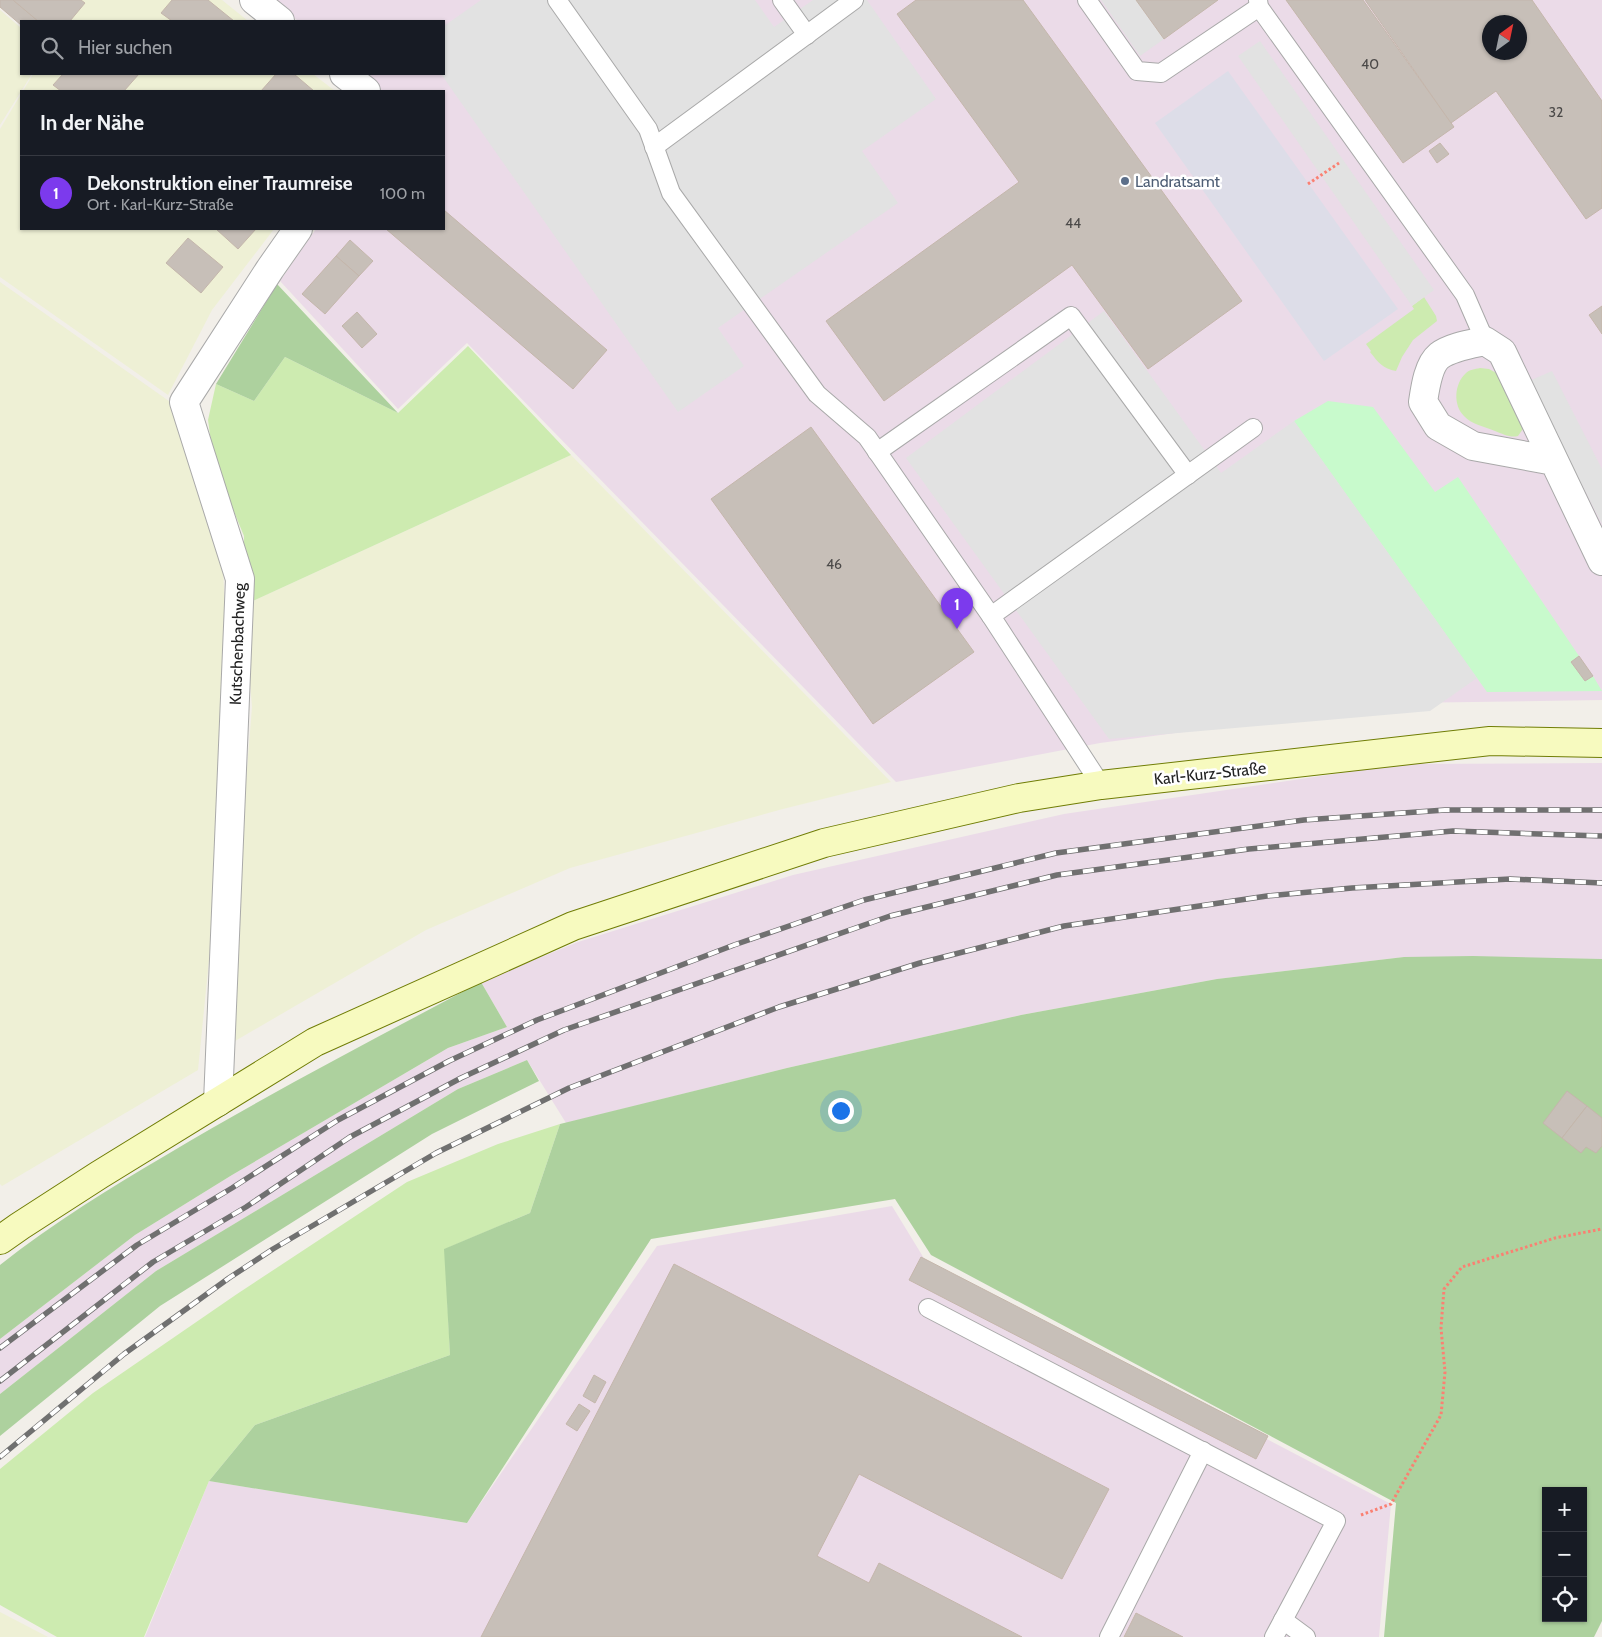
<!DOCTYPE html>
<html lang="de">
<meta charset="utf-8">
<style>
body{margin:0;font-family:Cabin,sans-serif;background:#20242c;color:#f1f3f6}
.controls{position:absolute;right:15px;bottom:15px;display:grid;overflow:hidden;border-radius:0px;box-shadow:0 1px 4px #0004}
.controls button{width:45px;height:45px;display:grid;place-items:center;padding:0;border:0;border-bottom:1px solid #363941;background:#171b24;color:#f1f3f6;font:25px sans-serif}
.compass{position:absolute;left:1482px;top:15px;width:45px;height:45px;border-radius:50%;background:#171b24;box-shadow:0 1px 4px #0004;rotate:33deg}
.you{position:absolute;left:840px;top:1110px;width:18px;height:18px;margin:-12px;border:4px solid #fff;border-radius:50%;background:#1a73e8;box-shadow:0 0 0 8px #1a73e833}
.badge{display:grid;place-items:center;width:32px;height:32px;border-radius:50%;background:#7c3aed;color:#fff;font-size:16px;font-weight:700}
.pin{position:absolute;translate:-50% -41px;filter:drop-shadow(0 1px 2px #0008)}
.pin::after{content:'';position:absolute;top:26px;width:18px;height:15px;background:inherit;clip-path:polygon(0 0,100% 0,50% 100%)}
.list{margin:0;padding:0;list-style:none}
h2{display:flex;justify-content:space-between;align-items:center;height:65px;margin:0;padding:0 20px;font-size:21px}
h2 small{font-size:16px;font-weight:400;color:#9ea1a6}
.list li{display:grid;grid-template-columns:32px 1fr auto;gap:15px;align-items:center;box-sizing:border-box;height:75px;padding:0 20px;border-top:1px solid #363941}
.list b{display:block;font-size:19px;white-space:nowrap}
.list p{margin:0;font-size:16px;white-space:nowrap;color:#9ea1a6}
.list em{font-size:16px;font-style:normal;color:#9ea1a6}
.icon{flex:none;width:28px;height:28px;fill:none;stroke:currentColor;stroke-width:2;stroke-linecap:round;stroke-linejoin:round}
.map{position:relative;flex:none;width:1602px;height:1637px;overflow:hidden}
.search{position:absolute;background:#171b24;box-shadow:0 1px 4px #0004;left:20px;top:20px;width:425px;height:55px;display:flex;align-items:center;gap:12px;box-sizing:border-box;padding:0 18px;border-radius:0px;color:#9ea1a6;font-size:19px}
.panel{position:absolute;background:#171b24;box-shadow:0 1px 4px #0004;left:20px;top:90px;width:425px;height:140px;border-radius:0px}
.map>svg:first-child{display:block}
.industrial{fill:#ebdbe8;fill-rule:evenodd}
.farmland{fill:#eef0d5}
.grass{fill:#cdebb0}
.forest{fill:#add19e;fill-rule:evenodd}
.park{fill:#c8facc}
.parking{fill:#e2e2e2}
.plaza{fill:#dddde8}
.building{fill:#c7bfb8;stroke:#c4b6ab;fill-rule:evenodd}
.lines{fill:none;stroke-linecap:round;stroke-linejoin:round}
.lane-casing{stroke:#a9a9a9;stroke-width:20}
.street-casing{stroke:#a9a9a9;stroke-width:30}
.secondary-casing{stroke:#707d05;stroke-width:30}
.path{stroke:#fa8072;stroke-width:3;stroke-dasharray:2.5 2.5;stroke-linecap:butt}
.lane{stroke:#fff;stroke-width:18}
.street{stroke:#fff;stroke-width:28}
.secondary{stroke:#f7fabf;stroke-width:28}
.rail-casing{stroke:#707070;stroke-width:5.5}
.rail{stroke:#fff;stroke-width:4;stroke-dasharray:11;stroke-linecap:butt}
.service-dot{fill:#5c6f8a;stroke:#fff;stroke-width:2}
.labels{text-anchor:middle;stroke-width:5;stroke-linejoin:round;paint-order:stroke}
.number-label{font-size:14px;fill:#4b4948}
.service-label{font-size:16px;fill:#4e5e75;stroke:#fff;text-anchor:start}
.street-label{font-size:16px;fill:#222;stroke:#fff}
</style>
<div class="map">
<svg width="1602" height="1637" viewBox="0 0 1602 1637">
<rect width="100%" height="100%" fill="#f2efe9"/>
<!-- industrial -->
<g class="industrial">
<path d="M273 0H1602V700L1402 703 1100 743 896 782 467 343 398 409 280 281 316 229H444V91H381L361 74H444V21H298ZM1490 22H1520V52H1490Z"/>
<polygon points="1602,763 1602,959 1404,957 1217,979 1021,1015 787,1068 566,1123 527,1060 458,1089 156,1271 0,1394 0,1339 135,1235 232,1175 448,1048 507,1027 481,982 578,942 793,875 1064,814 1403,764"/>
<polygon points="892,1206 925,1260 1391,1504 1379,1637 145,1637 209,1481 467,1523 657,1246"/>
</g>
<!-- farmland -->
<g class="farmland">
<polygon points="1,0 222,0 248,21 25,21"/>
<polygon points="0,10 21,28 21,74 32,74 0,125"/>
<polygon points="33,74 313,74 335,91 23,91"/>
<polygon points="21,94 21,229 274,229 212,310 168,395 0,277 0,129"/>
<polygon points="0,282 176,406 223,566 230,750 198,1070 2,1186 0,1184"/>
<polygon points="571,455 891,782 779,810 570,868 426,930 235,1041 229,994 252,707 244,605"/>
<polygon points="0,1612 48,1637 0,1637"/>
</g>
<!-- grass -->
<g class="grass">
<path d="M1424 297 1436 316 1437 321 1413 340 1402 357 1396 371C1383 369 1378 362 1370 352L1371 351 1366 344 1414 309 1412 306Z"/>
<polygon points="468,346 571,455 244,605 244,536 214,463 208,420 216,384 254,401 285,357 398,413"/>
<path d="M1480 368 1489 369 1502 376 1525 426 1518 436C1510 438 1503 434 1495 431 1485 427 1471 424 1464 416 1453 405 1454 384 1466 373 1469 370 1475 369 1480 368Z"/>
<polygon points="560,1124 530,1213 445,1249 450,1355 255,1425 209,1481 144,1637 57,1637 0,1605 0,1469 93,1393 237,1294 407,1182 498,1144"/>
</g>
<!-- forest -->
<g class="forest">
<polygon points="277,284 398,413 285,357 254,401 216,384"/>
<path d="M1473 956 1602 959V1621L1594 1637H1384L1396 1503 931 1255 895 1199 651 1239 467 1523 209 1481 255 1425 450 1355 444 1249 530 1213 560 1124 787 1068 1021 1015 1217 979 1404 957ZM1546 1491H1583V1618H1546Z"/>
<path d="M481 982 507 1027 448 1048 232 1175 135 1235 0 1339V1265C53 1223 110 1188 168 1154 270 1093 376 1038 481 982Z"/>
<polygon points="527,1060 539,1081 432,1134 160,1306 0,1436 0,1394 156,1271 458,1089"/>
</g>
<!-- park -->
<polygon class="park" points="1328,401 1373,407 1435,492 1458,477 1579,656 1571,662 1585,681 1593,676 1602,691 1487,692 1294,421"/>
<!-- parking -->
<g class="parking">
<polygon points="481,0 755,0 774,27 813,0 867,0 936,99 862,151 898,203 718,328 744,366 678,412 441,74 444,74 444,26"/>
<polygon points="1101,0 1136,0 1164,39 1140,56"/>
<polygon points="1260,41 1434,290 1412,306 1238,56"/>
<polygon points="1104,311 1221,473 1294,421 1477,678 1430,711 1109,739 906,458"/>
<polygon points="1552,371 1602,469 1602,524 1529,381"/>
</g>
<!-- plaza -->
<polygon class="plaza" points="1228,71 1398,309 1324,361 1155,123"/>
<!-- building -->
<g class="building">
<polygon points="0,0 13,0 38,21 21,21 21,25 0,7"/>
<polygon points="13,0 81,0 85,3 70,21 38,21"/>
<polygon points="172,0 208,0 234,21 172,21 161,13"/>
<polygon points="916,0 1023,0 1242,301 1148,369 1072,265 884,401 826,321 1019,182 897,14"/>
<polygon points="1136,0 1218,0 1164,39"/>
<polygon points="1286,0 1363,0 1454,127 1403,163"/>
<path d="M1365 0H1532L1602 101V208L1586 219 1496 91 1451 123ZM1490 22H1520V52H1490Z"/>
<polygon points="63,74 139,74 124,91 61,91 53,85"/>
<polygon points="276,74 294,74 314,91 261,91"/>
<polygon points="1440,143 1449,154 1437,163 1429,151"/>
<polygon points="444,210 607,350 573,389 386,229 444,229"/>
<polygon points="216,229 256,229 238,249"/>
<polygon points="188,238 223,267 201,293 166,263"/>
<polygon points="350,240 373,261 359,276 336,256"/>
<polygon points="336,256 359,276 325,314 302,294"/>
<polygon points="1602,306 1602,334 1589,315"/>
<polygon points="357,312 377,334 362,348 342,326"/>
<polygon points="811,427 974,652 873,724 711,499"/>
<polygon points="1579,656 1593,676 1585,681 1571,662"/>
<polygon points="1567,1091 1587,1106 1562,1138 1543,1123"/>
<polygon points="1587,1106 1602,1118 1602,1146 1596,1153 1586,1147 1581,1153 1562,1138"/>
<polygon points="921,1257 1268,1436 1256,1459 909,1280"/>
<polygon points="674,1264 1109,1489 1062,1579 859,1474 817,1556 869,1583 879,1563 1022,1637 481,1637"/>
<polygon points="594,1375 606,1382 595,1403 583,1396"/>
<polygon points="579,1404 590,1411 577,1431 566,1424"/>
<polygon points="1136,1613 1183,1637 1124,1637"/>
</g>
<g class="lines">
<!-- lane casing -->
<g class="lane-casing">
<g id="lane">
<polyline points="557,0 648,129 671,193 817,394 867,437 991,616"/>
<polyline points="782,0 807,35"/>
<polyline points="1087,0 1137,71 1161,73 1259,7"/>
<polyline points="1258,0 1259,7 1465,295 1485,341"/>
<polyline points="654,147 854,0"/>
<polyline points="877,452 1071,316 1188,475"/>
<polyline points="1101,785 991,616 1253,428"/>
<polyline points="928,1308 1336,1521 1274,1637"/>
<polyline points="1283,1620 1306,1637"/>
<polyline points="1109,1637 1203,1451"/>
</g>
</g>
<!-- street casing -->
<g class="street-casing">
<g id="street">
<polyline points="254,0 280,21"/>
<polyline points="344,74 366,91"/>
<path d="M1554 461 1473 446 1438 426 1423 402C1425 389 1428 365 1439 356 1451 347 1471 344 1485 341L1502 352 1602 561"/>
<polyline points="218,1102 240,579 184,402 270,269 298,229"/>
</g>
</g>
<!-- secondary casing -->
<g class="secondary-casing">
<polyline id="secondary" points="0,1240 20,1226 99,1175 315,1042 573,926 824,843 1019,798 1101,785 1490,741 1602,743"/>
</g>
<!-- path -->
<g class="path">
<polyline points="1308,184 1339,163"/>
<polyline points="1361,1515 1391,1504 1441,1415 1445,1372 1441,1328 1444,1289 1462,1267 1555,1238 1602,1229"/>
</g>
<!-- lane -->
<use href="#lane" class="lane"/>
<!-- street -->
<use href="#street" class="street"/>
<!-- secondary -->
<use href="#secondary" class="secondary"/>
<!-- rail casing -->
<g class="rail-casing">
<g id="rail">
<polyline points="0,1348 137,1245 232,1188 338,1120 449,1061 537,1020 734,945 864,900 1056,853 1304,820 1445,810 1602,810"/>
<polyline points="0,1381 153,1262 246,1207 350,1137 461,1078 564,1030 890,916 1057,875 1249,849 1453,831 1602,836"/>
<polyline points="0,1457 124,1354 229,1278 273,1249 436,1153 569,1088 779,1007 920,963 1064,926 1267,896 1352,888 1510,879 1602,883"/>
</g>
</g>
<!-- rail -->
<use href="#rail" class="rail"/>
</g>
<!-- markers -->
<circle class="service-dot" cx="1125" cy="181" r="5"/>
<g class="labels">
<!-- number labels -->
<g class="number-label">
<text x="1370" y="69">40</text>
<text x="1556" y="117">32</text>
<text x="1073" y="228">44</text>
<text x="834" y="569">46</text>
</g>
<!-- service labels -->
<g class="service-label">
<text x="1135" y="187">Landratsamt</text>
</g>
<!-- street labels -->
<g class="street-label">
<text transform="translate(237 644) rotate(-88)" y="6">Kutschenbachweg</text>
<text transform="translate(1210 773) rotate(-6)" y="6">Karl-Kurz-Straße</text>
</g>
</g>
</svg>
<div class="controls">
<button>+</button>
<button>−</button>
<button><svg class="icon" aria-label="locate" viewBox="0 0 24 24"><circle cx="12" cy="12" r="6"/><path d="M12 2v4M12 18v4M2 12h4M18 12h4"/></svg></button>
</div>
<svg class="compass" viewBox="-18 -18 36 36"><path d="M0-13l5 13h-10z" fill="#e53935"/><path d="M0 13l5-13h-10z" fill="#9ea1a6"/></svg>
<div class="you"></div>
<div class="pin badge" style="left:957px;top:629px">1</div>
<div class="search"><svg class="icon" aria-label="search" viewBox="0 0 24 24"><circle cx="10" cy="10" r="6"/><path d="M15 15l6 6"/></svg>Hier suchen</div>
<section class="panel">
<h2>In der Nähe<small></small></h2>
<ul class="list">
<li><span class="badge">1</span><div><b>Dekonstruktion einer Traumreise</b><p>Ort · Karl-Kurz-Straße</p></div><em>100 m</em></li>
</ul>
</section>
</div>
